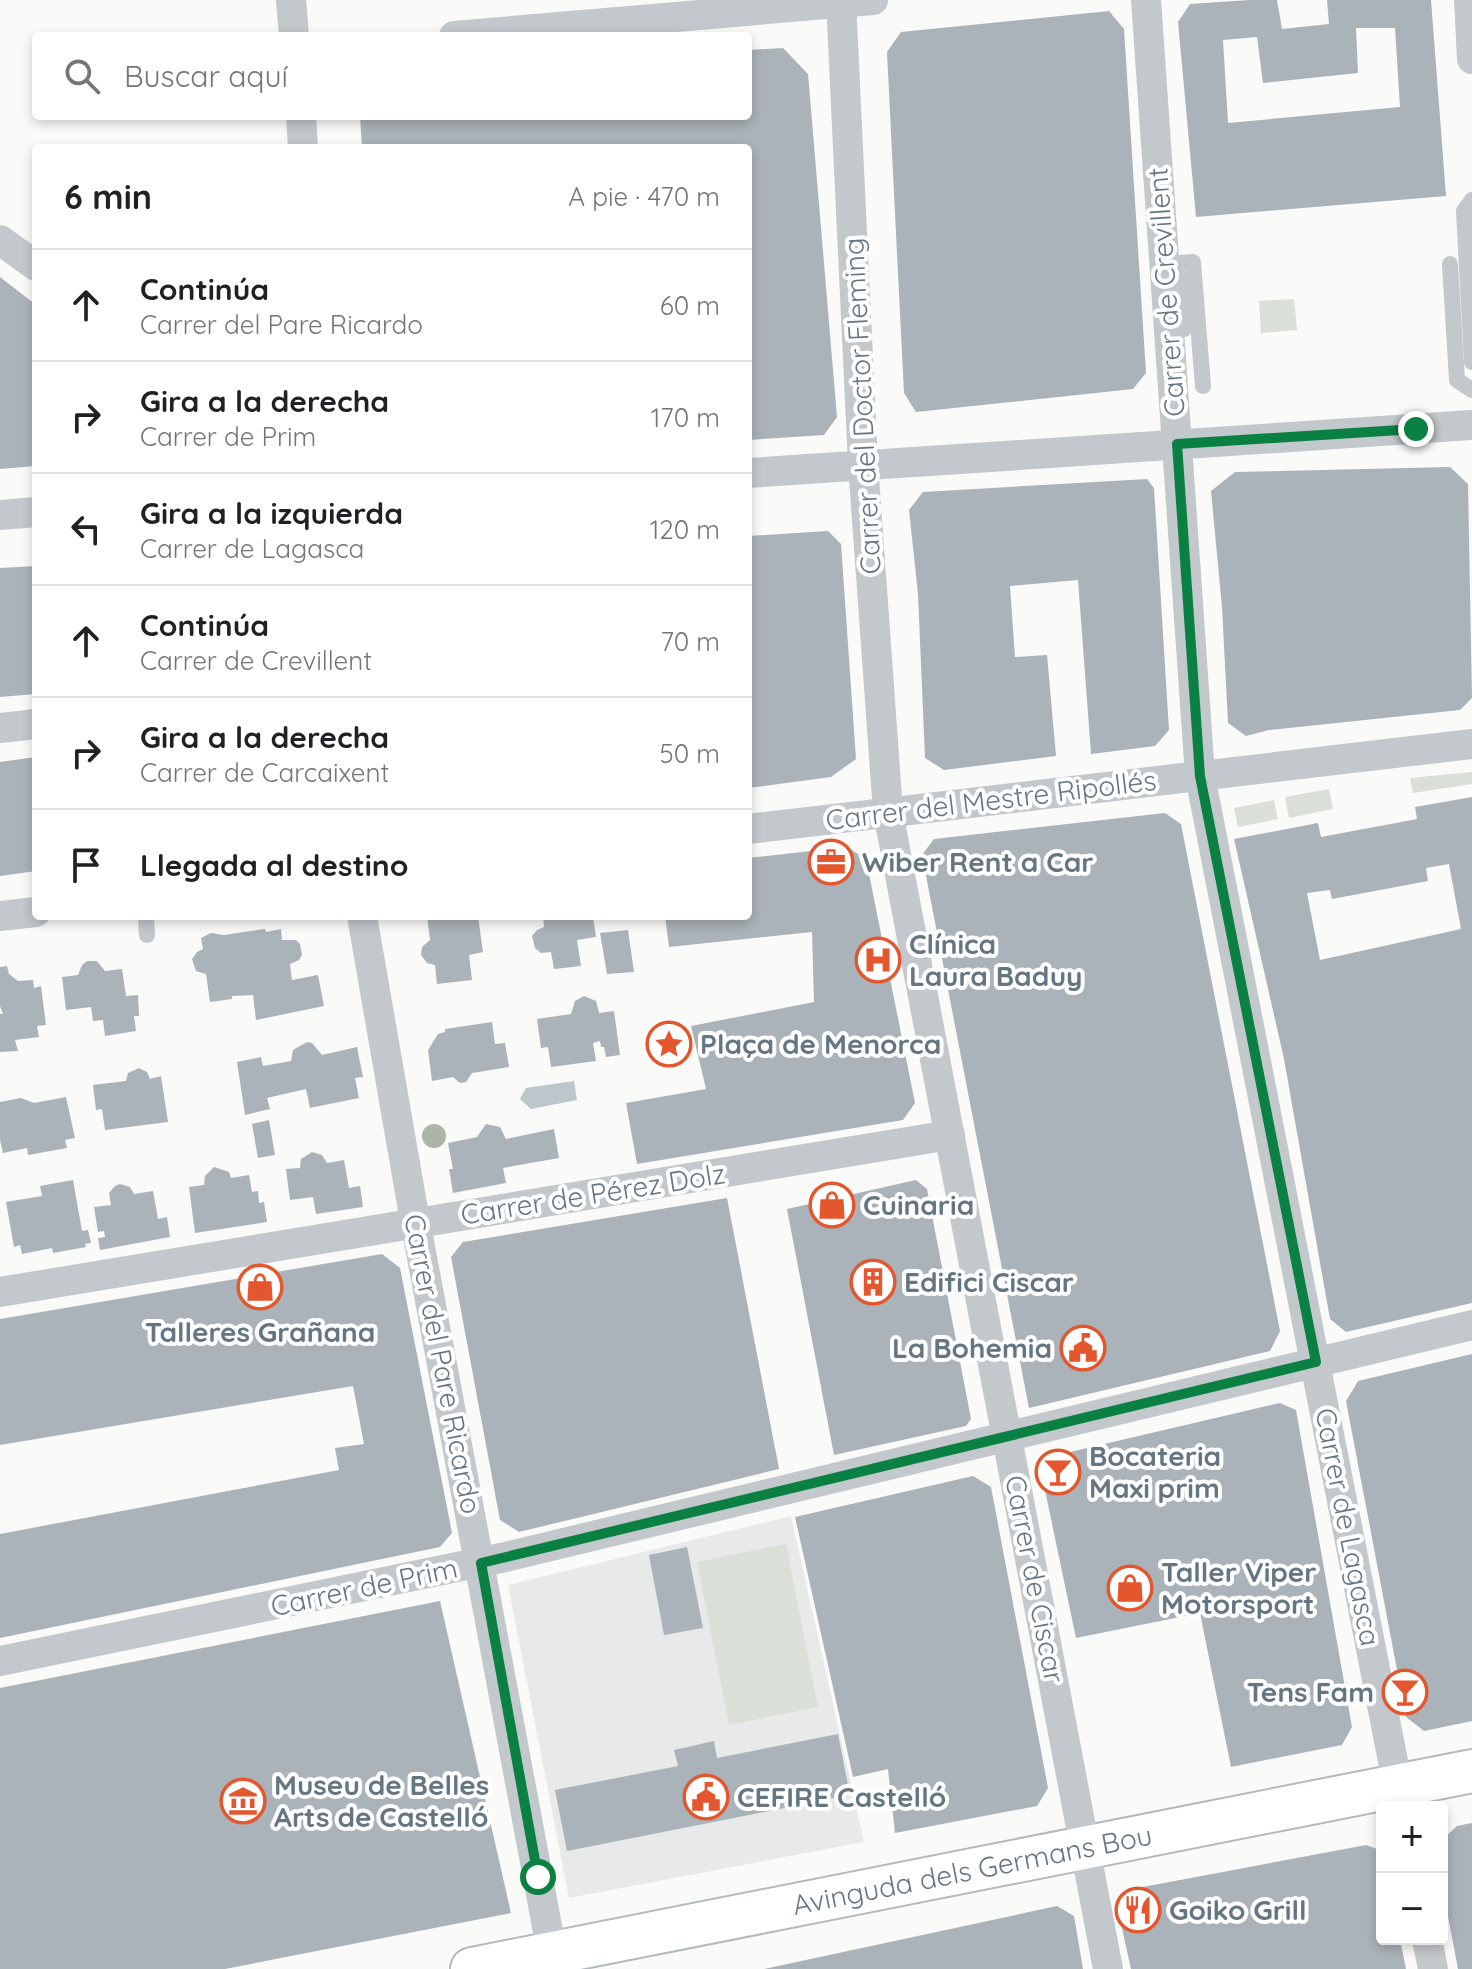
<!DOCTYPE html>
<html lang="es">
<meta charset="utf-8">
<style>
body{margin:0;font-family:Quicksand,sans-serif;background:#f2f2f2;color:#202124}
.controls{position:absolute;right:24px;bottom:24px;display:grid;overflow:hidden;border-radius:8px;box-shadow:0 4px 12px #0003}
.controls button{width:72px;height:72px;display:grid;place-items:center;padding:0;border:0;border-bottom:2px solid #e0e0e0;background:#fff;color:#202124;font:40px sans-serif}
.stop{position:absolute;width:24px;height:24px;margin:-18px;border:6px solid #0b8043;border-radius:50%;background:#fff}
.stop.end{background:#0b8043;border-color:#fff;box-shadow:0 2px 8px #0008}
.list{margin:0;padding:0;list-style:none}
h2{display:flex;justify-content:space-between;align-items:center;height:104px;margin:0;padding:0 32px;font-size:34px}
h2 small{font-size:26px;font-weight:400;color:#757577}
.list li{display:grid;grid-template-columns:52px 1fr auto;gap:24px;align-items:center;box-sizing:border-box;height:112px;padding:0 32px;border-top:2px solid #e0e0e0}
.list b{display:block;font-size:30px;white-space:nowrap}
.list p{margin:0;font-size:26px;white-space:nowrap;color:#757577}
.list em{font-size:26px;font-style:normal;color:#757577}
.icon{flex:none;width:44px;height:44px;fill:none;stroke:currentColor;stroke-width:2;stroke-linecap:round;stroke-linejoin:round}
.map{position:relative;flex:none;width:1472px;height:1969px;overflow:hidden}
.search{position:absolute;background:#fff;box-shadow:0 4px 12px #0003;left:32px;top:32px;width:720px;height:88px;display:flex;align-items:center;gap:20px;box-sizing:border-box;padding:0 28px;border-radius:8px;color:#757577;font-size:30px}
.panel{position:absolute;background:#fff;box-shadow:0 4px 12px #0003;left:32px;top:144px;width:720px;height:776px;border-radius:8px}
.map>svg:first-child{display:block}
.built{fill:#e8e9e9}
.green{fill:#dadfd7}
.water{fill:#bbc7cb}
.building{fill:#aab3b9;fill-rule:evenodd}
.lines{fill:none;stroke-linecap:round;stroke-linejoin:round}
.secondary-casing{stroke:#b3babf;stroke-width:46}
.lane{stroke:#c3c8cc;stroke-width:16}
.street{stroke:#c3c8cc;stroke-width:30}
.secondary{stroke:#fff;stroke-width:42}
.tree{fill:#aab4a7}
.route{stroke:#0b8043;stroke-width:10}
.labels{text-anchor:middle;stroke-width:8;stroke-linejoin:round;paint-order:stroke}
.street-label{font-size:28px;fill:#657683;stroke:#fff}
.poi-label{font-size:28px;font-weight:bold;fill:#657683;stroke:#fff;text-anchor:start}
</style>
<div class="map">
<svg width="1472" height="1969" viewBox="0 0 1472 1969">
<rect width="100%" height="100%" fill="#fafaf8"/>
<!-- built -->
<polygon class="built" points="791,1516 864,1842 569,1898 508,1585"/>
<!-- green -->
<g class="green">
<polygon points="1294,299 1297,330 1261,333 1259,301"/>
<polygon points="1472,772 1472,784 1413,793 1410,778"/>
<polygon points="1329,789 1333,809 1289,818 1285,797"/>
<polygon points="1274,800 1278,819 1238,827 1234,808"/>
<polygon points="786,1544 818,1707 729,1725 697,1562"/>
</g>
<!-- water -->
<polygon class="water" points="574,1081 577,1100 531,1109 520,1099 526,1088"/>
<!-- building -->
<g class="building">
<path d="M1250 0H1277L1282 29 1329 24 1327 0H1431L1446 196 1196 217 1178 22 1190 4ZM1356 28H1395L1400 107 1228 123 1223 40 1257 37 1263 83 1358 73Z"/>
<polygon points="1109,11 1124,29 1146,373 1133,389 916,412 904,393 887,52 901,32"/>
<polygon points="783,48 808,74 837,417 824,435 748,440 748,148 362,148 360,116 748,116 748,50"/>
<polygon points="0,277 36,305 36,466 0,469"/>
<polygon points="1450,467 1468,484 1472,698 1460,710 1269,730 1246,736 1228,723 1222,607 1211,491 1235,472"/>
<polygon points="1147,479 1154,488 1169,730 1155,746 1091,754 1078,580 1010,586 1015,657 1047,655 1056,756 944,770 925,758 918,594 909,510 923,492"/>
<polygon points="828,531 841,544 856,759 831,777 748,788 748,536"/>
<polygon points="36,566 36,694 0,697 0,568"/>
<polygon points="36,757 36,871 0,876 0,762"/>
<path d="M1472 797V1303L1346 1332 1330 1319 1284 1059 1234 839 1318 823 1321 837 1417 819 1415 807ZM1449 864 1461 929 1320 960 1307 893 1330 890 1332 899 1428 881 1426 868Z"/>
<polygon points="1165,813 1181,824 1280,1331 1270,1351 1029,1408 922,855 934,839"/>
<polygon points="847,847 866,859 915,1103 903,1120 637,1164 626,1103 706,1089 691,1026 814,1002 812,932 669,947 665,916 748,916 748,858"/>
<polygon points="427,916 478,916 483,952 469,955 472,980 437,984 435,965 427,963 421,955 422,947 430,940"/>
<polygon points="543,916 593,916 596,937 577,940 581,966 554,969 551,952 541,953 535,948 532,936 537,930 544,927"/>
<polygon points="265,929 266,932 281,929 282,940 296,940 300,944 302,955 299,960 290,964 292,980 318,975 324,1006 256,1020 253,995 232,996 232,999 210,1002 206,974 196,971 192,959 197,952 203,949 201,938 211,933 224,935"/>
<polygon points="628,930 634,972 607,974 600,933"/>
<polygon points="87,961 97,961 105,971 122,969 126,996 138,995 139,1016 134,1016 136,1031 105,1036 103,1020 93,1021 91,1007 66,1010 62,977 78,975 82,965"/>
<polygon points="7,966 9,974 18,981 33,980 34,988 41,986 46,1025 37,1026 39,1037 15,1040 18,1051 0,1052 0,1014 3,1014 0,1006 0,967"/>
<polygon points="584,996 596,1001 599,1013 614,1011 620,1055 606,1057 604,1047 601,1047 600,1041 593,1043 596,1061 551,1067 548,1047 541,1048 537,1019 571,1014 575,1001"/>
<polygon points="492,1022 495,1044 505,1043 509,1067 472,1073 466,1082 460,1083 453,1077 432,1081 428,1050 438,1034 445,1032 445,1029"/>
<polygon points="307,1042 312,1043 322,1055 357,1047 363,1077 355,1078 359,1098 310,1108 306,1089 267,1098 270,1109 245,1115 237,1062 261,1057 263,1066 291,1061 293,1050"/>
<polygon points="139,1068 147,1072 150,1079 161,1076 168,1122 105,1130 102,1109 96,1110 93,1085 126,1081 128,1073"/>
<polygon points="66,1097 75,1138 65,1140 67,1148 28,1155 27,1148 3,1153 0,1140 0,1102 21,1098 34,1103"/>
<polygon points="269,1120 275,1155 258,1158 252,1124"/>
<polygon points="486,1124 500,1127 506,1139 554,1129 559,1158 503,1168 506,1183 453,1193 449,1169 453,1169 448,1143 477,1137"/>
<polygon points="312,1152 322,1155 327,1163 344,1160 349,1188 360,1186 363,1207 316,1214 313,1197 290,1200 286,1169 300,1168 301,1159"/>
<polygon points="214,1167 229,1172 231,1178 249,1175 252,1192 258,1191 259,1203 264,1202 267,1222 195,1233 189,1187 204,1185 205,1176"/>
<polygon points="73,1180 82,1231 88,1230 91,1243 85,1244 86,1247 53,1253 52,1248 22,1254 20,1245 14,1247 6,1202 42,1196 40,1186"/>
<polygon points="916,1180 927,1189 971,1419 966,1426 834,1455 787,1209"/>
<polygon points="120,1184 130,1187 134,1194 153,1191 158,1219 167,1217 170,1237 100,1250 98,1238 105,1237 104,1231 98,1232 94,1207 111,1205 109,1193 115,1186"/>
<polygon points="727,1198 779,1469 519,1532 500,1520 451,1257 463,1242"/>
<polygon points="382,1254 400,1268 452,1533 440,1547 0,1638 0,1534 339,1470 335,1448 364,1444 353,1386 0,1445 0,1319"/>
<polygon points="1472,1354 1472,1721 1424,1731 1406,1717 1346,1401 1358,1381"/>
<polygon points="1280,1403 1296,1410 1352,1727 1342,1745 1231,1767 1200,1613 1076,1638 1042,1476 1053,1456"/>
<polygon points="973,1476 991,1487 1048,1788 1037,1806 895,1833 888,1769 853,1777 795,1517"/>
<polygon points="687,1547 703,1628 664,1635 649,1555"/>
<polygon points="440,1601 511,1913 225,1969 0,1969 0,1688"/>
<polygon points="838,1734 850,1795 567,1851 555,1790 678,1766 674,1750 714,1741 717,1758"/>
<polygon points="1472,1823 1472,1969 1458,1969 1442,1885 1442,1840 1457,1826"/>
<polygon points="1366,1845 1382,1851 1382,1939 1400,1939 1406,1969 1131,1969 1118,1910 1132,1889"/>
<polygon points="1057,1906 1074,1916 1083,1969 764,1969"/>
</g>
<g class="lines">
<!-- secondary casing -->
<g class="secondary-casing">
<g id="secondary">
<path id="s1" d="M472 1969 1472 1771"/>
</g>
</g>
<!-- lane -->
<g class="lane">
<polyline points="1472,200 1464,211 1472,362"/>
<polyline points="1165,264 1193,262 1203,386"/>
<polyline points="1450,264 1457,380 1472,390"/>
<polyline points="1181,278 1184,329"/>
<polyline points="146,916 147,935"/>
</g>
<!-- street -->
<g class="street">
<polyline points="291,0 294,36"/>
<polyline points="841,0 863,464 888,812 1108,1969"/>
<polyline points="1146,0 1200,776 1402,1807"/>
<polyline points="1469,0 1472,59"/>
<polyline points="454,36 873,0"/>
<polyline points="301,116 303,148"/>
<polyline points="0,240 36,266"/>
<polyline points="748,473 1472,425"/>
<polyline points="0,515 36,512"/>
<polyline points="0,728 36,724"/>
<polyline points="748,829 1472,744"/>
<polyline points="0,916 36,912"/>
<polyline points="362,916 412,1204 555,1969"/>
<polyline points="0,1292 950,1135"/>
<polyline points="0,1661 501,1558 1472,1325"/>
<polyline points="1427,1939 1433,1969"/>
</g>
<!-- secondary -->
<use href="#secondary" class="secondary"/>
</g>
<!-- trees -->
<circle class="tree" cx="434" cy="1136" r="12"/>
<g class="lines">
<!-- route -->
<polyline class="route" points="538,1877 481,1563 1316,1362 1200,776 1177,444 1416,429"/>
</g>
<!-- icons -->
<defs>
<g id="office-ring" transform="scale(2.3)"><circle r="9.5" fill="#fff" stroke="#e4572e" stroke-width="1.5"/><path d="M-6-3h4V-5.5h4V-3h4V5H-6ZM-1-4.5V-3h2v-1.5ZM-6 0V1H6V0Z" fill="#e4572e"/></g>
<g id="hospital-ring" transform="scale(2.3)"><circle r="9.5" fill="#fff" stroke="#e4572e" stroke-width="1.5"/><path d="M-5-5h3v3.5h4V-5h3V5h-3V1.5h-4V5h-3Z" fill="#e4572e"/></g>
<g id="sight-ring" transform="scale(2.3)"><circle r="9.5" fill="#fff" stroke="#e4572e" stroke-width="1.5"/><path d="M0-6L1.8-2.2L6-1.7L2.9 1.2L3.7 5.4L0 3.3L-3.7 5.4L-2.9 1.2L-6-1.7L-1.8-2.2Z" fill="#e4572e"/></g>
<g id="shop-ring" transform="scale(2.3)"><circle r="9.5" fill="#fff" stroke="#e4572e" stroke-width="1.5"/><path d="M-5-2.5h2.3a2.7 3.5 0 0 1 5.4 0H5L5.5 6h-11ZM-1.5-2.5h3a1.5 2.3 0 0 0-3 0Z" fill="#e4572e"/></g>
<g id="building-ring" transform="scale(2.3)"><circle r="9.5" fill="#fff" stroke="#e4572e" stroke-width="1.5"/><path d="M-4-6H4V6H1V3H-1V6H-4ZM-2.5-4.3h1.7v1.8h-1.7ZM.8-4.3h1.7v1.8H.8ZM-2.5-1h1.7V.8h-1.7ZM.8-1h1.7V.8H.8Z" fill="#e4572e"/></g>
<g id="civic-ring" transform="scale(2.3)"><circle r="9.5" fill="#fff" stroke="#e4572e" stroke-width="1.5"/><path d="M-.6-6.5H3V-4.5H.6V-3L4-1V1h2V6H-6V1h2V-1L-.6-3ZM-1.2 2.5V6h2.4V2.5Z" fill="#e4572e"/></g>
<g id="bar-ring" transform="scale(2.3)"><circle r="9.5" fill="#fff" stroke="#e4572e" stroke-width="1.5"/><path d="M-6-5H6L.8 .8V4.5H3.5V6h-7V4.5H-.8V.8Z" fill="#e4572e"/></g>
<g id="museum-ring" transform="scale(2.3)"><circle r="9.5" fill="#fff" stroke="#e4572e" stroke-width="1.5"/><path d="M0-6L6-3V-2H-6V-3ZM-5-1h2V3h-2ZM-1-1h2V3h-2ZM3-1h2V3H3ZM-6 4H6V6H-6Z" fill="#e4572e"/></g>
<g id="restaurant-ring" transform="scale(2.3)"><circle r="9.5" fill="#fff" stroke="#e4572e" stroke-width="1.5"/><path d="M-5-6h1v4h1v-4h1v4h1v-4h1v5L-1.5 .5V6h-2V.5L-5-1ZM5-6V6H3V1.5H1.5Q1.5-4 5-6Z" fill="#e4572e"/></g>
</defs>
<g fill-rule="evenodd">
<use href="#office-ring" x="831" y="862"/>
<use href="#hospital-ring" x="878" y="960"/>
<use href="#sight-ring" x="669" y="1044"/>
<use href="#shop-ring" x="832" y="1205"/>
<use href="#building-ring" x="873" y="1282"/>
<use href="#shop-ring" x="260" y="1287"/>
<use href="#civic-ring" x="1083" y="1348"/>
<use href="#bar-ring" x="1058" y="1472"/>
<use href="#shop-ring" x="1130" y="1588"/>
<use href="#bar-ring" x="1405" y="1692"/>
<use href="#civic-ring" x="706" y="1797"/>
<use href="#museum-ring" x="243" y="1801"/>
<use href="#restaurant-ring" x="1138" y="1910"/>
</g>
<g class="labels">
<!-- street labels -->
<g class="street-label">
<text transform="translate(1166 292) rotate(-94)" y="10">Carrer de Crevillent</text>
<text transform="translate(862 406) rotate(-93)" y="10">Carrer del Doctor Fleming</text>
<text transform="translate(991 800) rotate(-7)" y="10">Carrer del Mestre Ripollés</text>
<text transform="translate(593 1194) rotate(-9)" y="10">Carrer de Pérez Dolz</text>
<text transform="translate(443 1364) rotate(79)" y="10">Carrer del Pare Ricardo</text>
<text transform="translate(1348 1527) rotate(79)" y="10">Carrer de Lagasca</text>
<text transform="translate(1035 1579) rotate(79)" y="10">Carrer de Ciscar</text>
<text transform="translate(364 1587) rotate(-12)" y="10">Carrer de Prim</text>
<text dy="10" stroke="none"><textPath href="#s1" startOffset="510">Avinguda dels Germans Bou</textPath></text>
</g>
<!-- poi labels -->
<g class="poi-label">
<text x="862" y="872">Wiber Rent a Car</text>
<text x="909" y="954">Clínica<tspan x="909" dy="32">Laura Baduy</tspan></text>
<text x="700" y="1054">Plaça de Menorca</text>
<text x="863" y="1215">Cuinaria</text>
<text x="904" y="1292">Edifici Ciscar</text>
<text x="260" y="1342" text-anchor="middle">Talleres Grañana</text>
<text x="1052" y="1358" text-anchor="end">La Bohemia</text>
<text x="1089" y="1466">Bocateria<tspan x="1089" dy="32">Maxi prim</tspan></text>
<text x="1161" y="1582">Taller Viper<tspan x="1161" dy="32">Motorsport</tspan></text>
<text x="1374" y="1702" text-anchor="end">Tens Fam</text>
<text x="274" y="1795">Museu de Belles<tspan x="274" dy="32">Arts de Castelló</tspan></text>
<text x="737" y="1807">CEFIRE Castelló</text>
<text x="1169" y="1920">Goiko Grill</text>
</g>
</g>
</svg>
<div class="controls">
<button>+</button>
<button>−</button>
</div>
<div class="stop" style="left:538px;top:1877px"></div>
<div class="stop end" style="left:1416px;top:429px"></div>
<div class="search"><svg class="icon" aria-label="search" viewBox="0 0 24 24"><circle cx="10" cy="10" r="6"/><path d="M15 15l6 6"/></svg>Buscar aquí</div>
<section class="panel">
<h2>6 min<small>A pie · 470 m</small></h2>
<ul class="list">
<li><svg class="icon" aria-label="ahead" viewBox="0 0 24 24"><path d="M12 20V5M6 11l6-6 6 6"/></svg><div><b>Continúa</b><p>Carrer del Pare Ricardo</p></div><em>60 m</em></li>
<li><svg class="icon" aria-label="right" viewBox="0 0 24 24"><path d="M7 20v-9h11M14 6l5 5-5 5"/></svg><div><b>Gira a la derecha</b><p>Carrer de Prim</p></div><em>170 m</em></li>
<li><svg class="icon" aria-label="left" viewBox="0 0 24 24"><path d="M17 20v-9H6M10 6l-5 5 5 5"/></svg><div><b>Gira a la izquierda</b><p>Carrer de Lagasca</p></div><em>120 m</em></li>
<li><svg class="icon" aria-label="ahead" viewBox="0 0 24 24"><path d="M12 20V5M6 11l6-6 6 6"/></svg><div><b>Continúa</b><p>Carrer de Crevillent</p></div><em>70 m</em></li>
<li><svg class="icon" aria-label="right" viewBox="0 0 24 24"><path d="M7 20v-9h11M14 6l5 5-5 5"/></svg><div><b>Gira a la derecha</b><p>Carrer de Carcaixent</p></div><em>50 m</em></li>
<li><svg class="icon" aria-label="arrive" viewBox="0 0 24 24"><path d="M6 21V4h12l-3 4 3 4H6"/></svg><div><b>Llegada al destino</b></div></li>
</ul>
</section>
</div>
